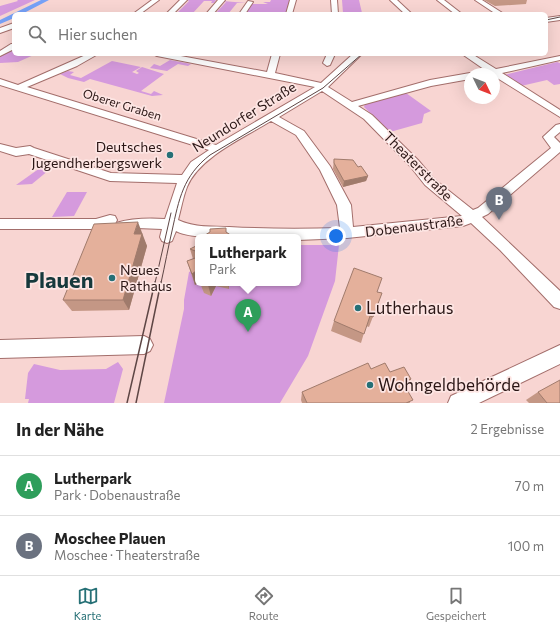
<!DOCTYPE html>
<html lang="de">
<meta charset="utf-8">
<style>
body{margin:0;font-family:Commissioner,sans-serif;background:#f2f2f2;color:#222}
.compass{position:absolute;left:464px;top:68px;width:36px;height:36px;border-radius:50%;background:#fff;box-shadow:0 4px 16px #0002;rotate:133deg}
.you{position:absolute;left:336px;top:236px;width:14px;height:14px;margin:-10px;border:3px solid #fff;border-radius:50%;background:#1a73e8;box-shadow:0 0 0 6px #1a73e833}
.badge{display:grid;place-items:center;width:26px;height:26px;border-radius:50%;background:#267076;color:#fff;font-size:13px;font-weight:700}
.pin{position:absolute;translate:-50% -33px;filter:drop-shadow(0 1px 2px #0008)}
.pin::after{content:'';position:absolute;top:21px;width:14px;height:12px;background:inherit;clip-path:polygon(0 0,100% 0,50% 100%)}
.popup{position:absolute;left:195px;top:234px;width:106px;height:52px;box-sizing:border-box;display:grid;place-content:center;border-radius:6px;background:#fff;filter:drop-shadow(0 1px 3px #0005);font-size:13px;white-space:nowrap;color:#767676}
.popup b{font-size:15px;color:#222}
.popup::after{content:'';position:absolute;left:50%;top:100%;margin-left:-8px;border:8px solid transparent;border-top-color:#fff}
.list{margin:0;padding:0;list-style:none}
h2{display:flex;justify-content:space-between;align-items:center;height:52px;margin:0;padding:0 16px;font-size:17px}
h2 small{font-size:13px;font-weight:400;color:#767676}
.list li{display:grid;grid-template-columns:26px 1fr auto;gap:12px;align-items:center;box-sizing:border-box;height:60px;padding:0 16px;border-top:1px solid #e0e0e0}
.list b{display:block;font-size:15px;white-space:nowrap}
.list p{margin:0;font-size:13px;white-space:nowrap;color:#767676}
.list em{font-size:13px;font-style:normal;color:#767676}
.icon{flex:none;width:22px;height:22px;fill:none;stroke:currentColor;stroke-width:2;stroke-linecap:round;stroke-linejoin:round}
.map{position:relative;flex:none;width:560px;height:403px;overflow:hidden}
.search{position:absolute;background:#fff;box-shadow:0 4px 16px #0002;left:12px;right:12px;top:12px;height:44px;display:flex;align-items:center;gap:10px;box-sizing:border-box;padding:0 14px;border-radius:6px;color:#767676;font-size:15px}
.sheet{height:172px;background:#fff}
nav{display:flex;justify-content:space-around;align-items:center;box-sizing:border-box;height:56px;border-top:1px solid #e0e0e0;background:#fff;font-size:11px;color:#767676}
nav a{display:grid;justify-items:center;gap:2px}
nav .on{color:#267076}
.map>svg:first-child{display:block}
.green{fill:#d59add}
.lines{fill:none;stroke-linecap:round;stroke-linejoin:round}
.canal{fill:#76a1f7;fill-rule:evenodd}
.street-casing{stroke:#a36e6b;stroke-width:2}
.street{fill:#fff;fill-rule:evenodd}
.tram-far1{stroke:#5e4645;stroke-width:1}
.tram{stroke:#5e4645;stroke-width:1.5}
.wall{fill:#c49785}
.shaded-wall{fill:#a07b6c}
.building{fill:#e4b09b;stroke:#a07b6c}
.poi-dot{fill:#267076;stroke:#fde5e3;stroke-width:1.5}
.labels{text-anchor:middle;stroke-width:3.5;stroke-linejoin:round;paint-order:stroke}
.far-street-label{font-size:12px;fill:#2a1615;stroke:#fde5e3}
.street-label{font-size:14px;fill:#2a1615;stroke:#fde5e3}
.poi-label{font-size:14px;fill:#2a1615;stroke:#fde5e3;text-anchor:end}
.near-poi-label{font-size:17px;fill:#2a1615;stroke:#fde5e3;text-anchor:start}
.near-district-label{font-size:22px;font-weight:bold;fill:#16393c;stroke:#fde5e3}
</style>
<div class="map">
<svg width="560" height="403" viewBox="0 0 560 403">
<rect width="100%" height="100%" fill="#f8d5d2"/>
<!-- green -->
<g class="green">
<polygon points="17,0 35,0 0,16 0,6 18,1"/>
<polygon points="187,0 216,0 214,3 211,3 212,1 204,1 192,14 176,14 189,1"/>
<polygon points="271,0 290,0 286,14 243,14 251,4 268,4 263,2 270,2"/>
<polygon points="342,0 359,0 362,13 343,13"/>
<polygon points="223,1 246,3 237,3 228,14 215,14 226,2"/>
<polygon points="14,48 14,54 36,54 18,62 0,63 0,56"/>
<polygon points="170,60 191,64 188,66 178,64 167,71 150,68 154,64 160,66"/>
<polygon points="112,61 141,67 132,72 137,74 139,73 136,71 142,67 164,74 141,91 151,94 154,91 163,95 152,96 90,79 84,82 68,78 60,74 68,71 74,72 70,75 81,78"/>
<polygon points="557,62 560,63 560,84 554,85 547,80 521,86 504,75"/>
<polygon points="406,93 431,111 424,114 422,123 390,132 364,107 365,104"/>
<polygon points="40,168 49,170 32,184 16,185"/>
<polygon points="67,192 87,192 74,216 52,217"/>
<polygon points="298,245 339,245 335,281 308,356 280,403 164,403 184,309 184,300 189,272 192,271 191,260 194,257 198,256 198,283 298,283"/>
<polygon points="118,362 123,369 114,403 28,403 29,399 25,399 28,373 34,364 60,370 106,369"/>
</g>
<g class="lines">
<!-- canal -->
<polygon class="canal" points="41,0 49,0 22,14 14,14 14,18 0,24 0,20"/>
<!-- street casing -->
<g class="street-casing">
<g id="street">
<polygon points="152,0 159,0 140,14 133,14"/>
<polygon points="180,0 187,0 173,14 166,14"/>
<polygon points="218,0 225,0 213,14 206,14"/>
<polygon points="290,0 296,0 292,14 286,14"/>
<polygon points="331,0 337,0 338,14 332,14"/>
<polygon points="390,0 397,0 412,14 405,14"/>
<polygon points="437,0 444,0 462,14 455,14"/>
<polygon points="475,0 482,0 504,14 496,14"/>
<polygon points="248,1 253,2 245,14 239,14"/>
<polygon points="560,16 560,20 546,22 546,18"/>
<polygon points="14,23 14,28 0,33 0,28"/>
<polygon points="11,44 14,44 14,49 0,56 0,51"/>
<path d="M88 54H98L77 66 27 87 216 145 315 87 157 56 153 54H170L267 72 272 54H280L275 73 321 83 353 54H362L328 87 352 102 430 80 470 73 473 74H470V79L431 86 358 106 372 115 418 160 434 179 473 210 478 208 551 148 543 137 556 125 560 124V132L554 137 560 143V152L488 214 482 217 560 291V309L554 307 500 250 471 223 463 226 347 238 298 240V237C273 237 194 242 176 231L172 241 167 243 162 241 160 237 162 229 137 228 121 232 116 231 114 227 116 223C133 218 148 218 165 219L177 183 110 181 29 154 16 156 0 151V144L16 148 30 146 34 148 111 173 182 175 191 162 209 150 0 85V79L18 85ZM322 91 364 119 410 166 425 185 462 216 353 227 351 205 330 166 304 131 279 117ZM271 121 296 135 320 170 337 205 340 228C303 229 266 229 229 227 213 226 194 228 178 220 181 209 183 197 187 187 199 157 245 137 271 121Z"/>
<polygon points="327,54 335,54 330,65 327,66 323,63"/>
<polygon points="462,54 472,54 496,69 560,56 560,60 502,73 560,110 560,117 494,76 494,74 487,74 488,72"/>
<polygon points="110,215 115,216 117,220 115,224 96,229 0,229 0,219 96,219"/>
<polygon points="144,336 150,339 153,345 150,351 144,354 0,358 0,340"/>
<polygon points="560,345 560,364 479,403 448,403 451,396"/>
</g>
</g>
<!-- street -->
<use href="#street" class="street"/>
<!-- tram-far1 -->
<g class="tram-far1">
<polyline points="546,20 560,17"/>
<polyline points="155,283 171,213"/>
<path d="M161 283C165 265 168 248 172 231 179 199 183 176 210 155L323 88 362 54"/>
</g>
<!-- tram -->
<g class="tram">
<polyline points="127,403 155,282"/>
<polyline points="136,403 161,282"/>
</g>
</g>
<!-- wall -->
<g class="wall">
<polygon points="484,0 527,0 526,4 495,6"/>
<polygon points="334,159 358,167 368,176 366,181 343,187 333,169"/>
<polygon points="143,233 142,235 147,246 129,310 72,311 63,300"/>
<polygon points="198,245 198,283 195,285 187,261 193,259 190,249"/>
<polygon points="200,283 232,283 229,285 229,289 216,286 211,296 204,293"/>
<polygon points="377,292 382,293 369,327 366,326 361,343 331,331 334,321"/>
<polygon points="371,369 390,372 411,379 406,388 410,403 302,403 301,400 302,392"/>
<polygon points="538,392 560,403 529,403 526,400"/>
</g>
<!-- shaded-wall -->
<g class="shaded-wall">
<polygon points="368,176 366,181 343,187 344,181"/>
<polygon points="138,222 147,246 129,310 123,300 134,234"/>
<polygon points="196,271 198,277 198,283 195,285 192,274"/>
<polygon points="209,283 216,283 216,286 211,296 208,285"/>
<polygon points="228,283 232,283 229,285 229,289"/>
<polygon points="411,379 405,388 403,383"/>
</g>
<!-- building -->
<g class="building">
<polygon points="334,159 353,160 358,167 361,166 368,176 344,181 334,163"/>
<polygon points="138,222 134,234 142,234 123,300 63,300 94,224"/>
<polygon points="226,228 226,232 232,236 232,237 202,237 210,232 210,229"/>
<polygon points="198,245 198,252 190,249"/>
<polygon points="198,257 198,276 196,271 192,274 187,261"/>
<polygon points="354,268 382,278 377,292 382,293 373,317 370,316 364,334 334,321"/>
<polygon points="202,283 209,283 208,285"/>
<polygon points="368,363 371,369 385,363 390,372 404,367 411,379 403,383 413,400 406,403 307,403 302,392"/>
<polygon points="560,380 560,403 547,403 538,392"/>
</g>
<!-- markers -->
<g class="poi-dot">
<circle cx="170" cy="155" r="4"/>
<circle cx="112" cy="278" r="4"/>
<circle cx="358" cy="308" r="4"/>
<circle cx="370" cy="385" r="4"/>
</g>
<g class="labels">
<!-- far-street labels -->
<g class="far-street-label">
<text transform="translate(122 105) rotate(17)" y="4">Oberer Graben</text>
</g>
<!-- street labels -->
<g class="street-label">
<text transform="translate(244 117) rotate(-32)" y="5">Neundorfer Straße</text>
<text transform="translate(418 166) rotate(45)" y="5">Theaterstraße</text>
<text transform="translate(414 226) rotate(-7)" y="5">Dobenaustraße</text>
</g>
<!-- poi labels -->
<g class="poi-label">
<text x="162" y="152">Deutsches<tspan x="162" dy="16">Jugendherbergswerk</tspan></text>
<text x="120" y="275" text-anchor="start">Neues<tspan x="120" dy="16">Rathaus</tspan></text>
</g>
<!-- near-poi labels -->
<g class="near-poi-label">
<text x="366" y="314">Lutherhaus</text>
<text x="378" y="391">Wohngeldbehörde</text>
</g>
<!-- near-district labels -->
<g class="near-district-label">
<text x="59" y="288">Plauen</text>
</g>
</g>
</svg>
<svg class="compass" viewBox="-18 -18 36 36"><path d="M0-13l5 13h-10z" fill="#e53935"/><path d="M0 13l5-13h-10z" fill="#767676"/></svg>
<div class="you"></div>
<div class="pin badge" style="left:248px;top:332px;background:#2e9e5b">A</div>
<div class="popup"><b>Lutherpark</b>Park</div>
<div class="pin badge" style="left:499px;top:220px;background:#6b7280">B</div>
<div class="search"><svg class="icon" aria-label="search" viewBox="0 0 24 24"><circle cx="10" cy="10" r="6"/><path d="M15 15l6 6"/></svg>Hier suchen</div>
</div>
<section class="sheet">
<h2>In der Nähe<small>2 Ergebnisse</small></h2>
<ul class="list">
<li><span class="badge" style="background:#2e9e5b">A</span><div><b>Lutherpark</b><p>Park · Dobenaustraße</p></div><em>70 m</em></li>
<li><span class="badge" style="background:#6b7280">B</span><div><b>Moschee Plauen</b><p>Moschee · Theaterstraße</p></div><em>100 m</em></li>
</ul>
</section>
<nav>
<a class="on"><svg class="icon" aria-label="map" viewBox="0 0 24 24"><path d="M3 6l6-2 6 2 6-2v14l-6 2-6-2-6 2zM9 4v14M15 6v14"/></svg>Karte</a>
<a><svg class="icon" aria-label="directions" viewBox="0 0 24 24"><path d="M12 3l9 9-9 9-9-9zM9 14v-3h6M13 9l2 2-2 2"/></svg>Route</a>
<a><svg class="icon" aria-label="saved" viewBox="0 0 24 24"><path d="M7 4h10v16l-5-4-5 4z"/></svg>Gespeichert</a>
</nav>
